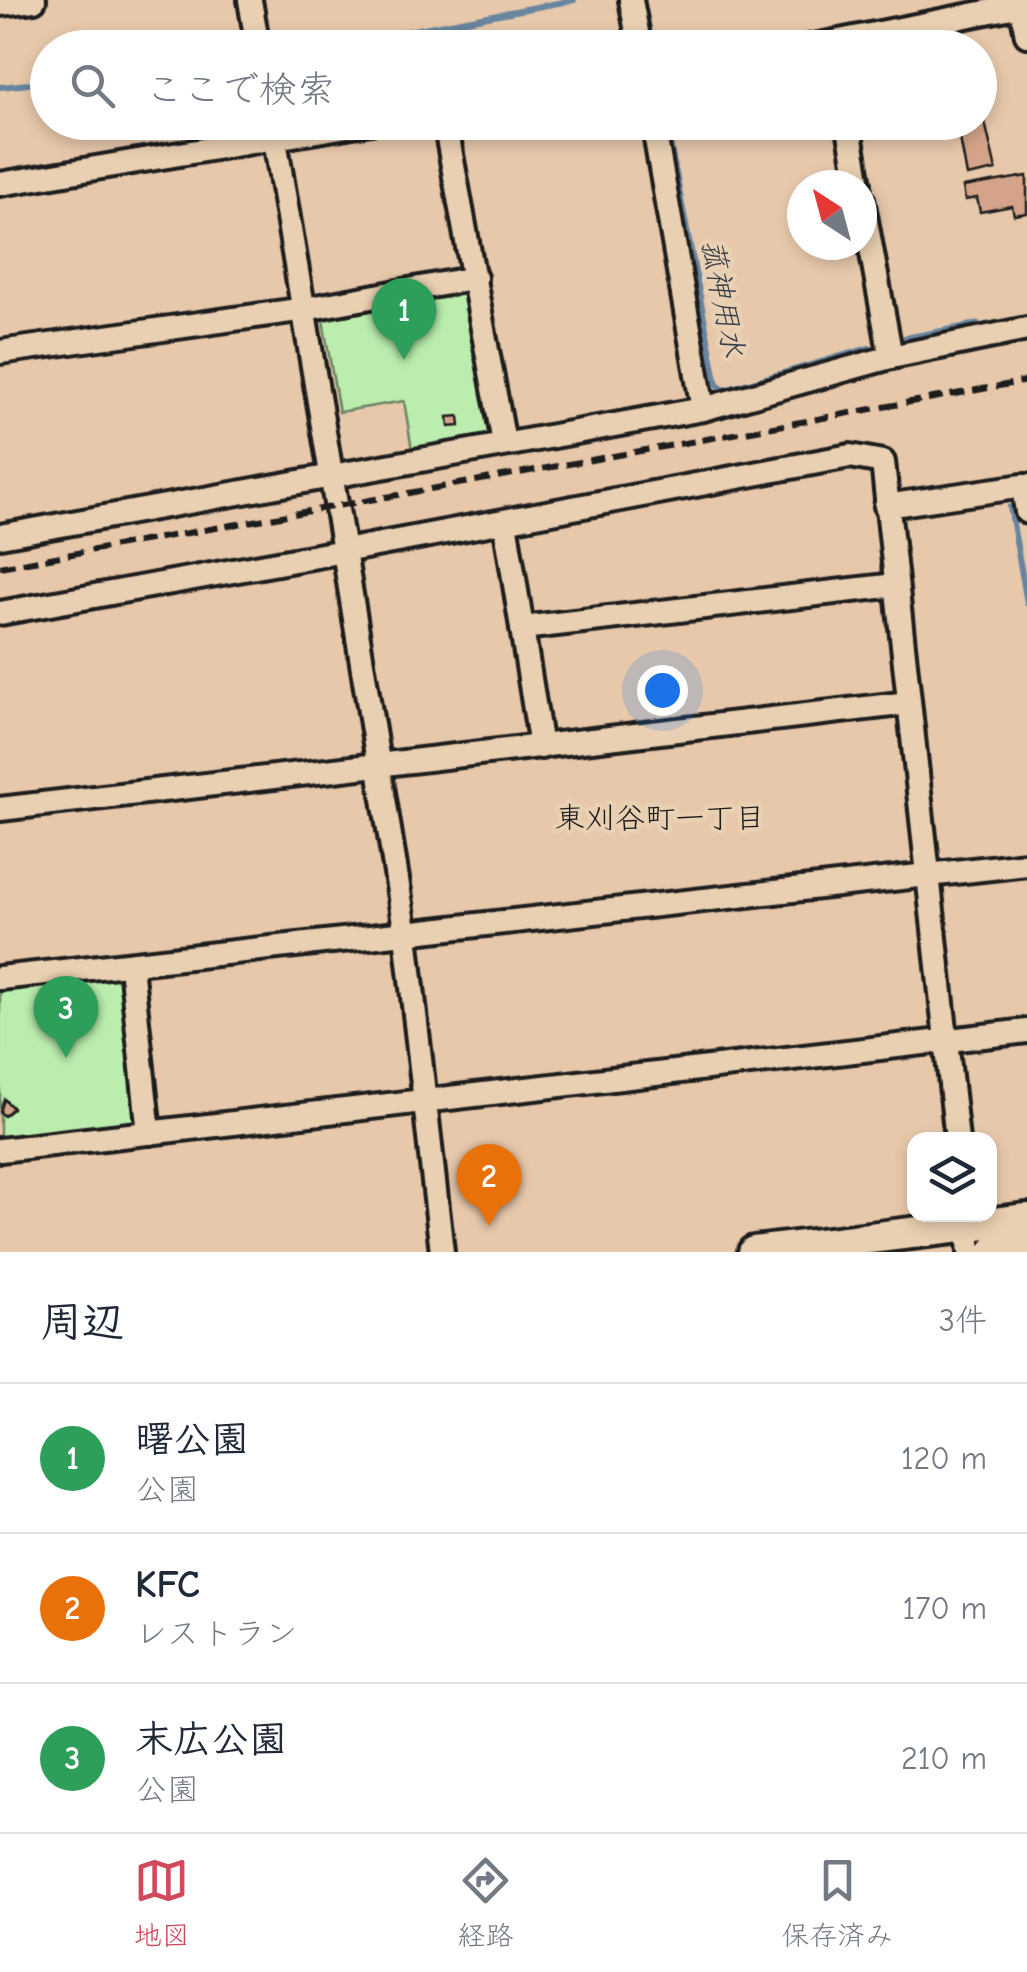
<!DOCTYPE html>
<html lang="ja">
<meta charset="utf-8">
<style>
body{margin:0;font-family:"Comic Neue","Klee One",sans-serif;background:#f6f6f7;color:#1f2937}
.controls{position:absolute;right:30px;bottom:30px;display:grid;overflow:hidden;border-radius:20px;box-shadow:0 5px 15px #0003}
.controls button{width:90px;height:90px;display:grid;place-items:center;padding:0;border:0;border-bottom:2px solid #e0e1e3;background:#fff;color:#1f2937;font:50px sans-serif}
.compass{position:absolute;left:787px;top:170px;width:90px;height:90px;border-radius:50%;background:#fff;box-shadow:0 5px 15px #0003;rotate:324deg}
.you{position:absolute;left:662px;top:690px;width:35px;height:35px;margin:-25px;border:8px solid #fff;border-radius:50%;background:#1a73e8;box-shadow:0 0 0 15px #1a73e833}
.badge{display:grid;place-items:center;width:65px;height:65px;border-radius:50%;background:#d1495b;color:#fff;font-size:32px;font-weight:700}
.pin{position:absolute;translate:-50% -82px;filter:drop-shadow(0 2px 5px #0008)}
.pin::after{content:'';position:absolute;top:52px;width:35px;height:30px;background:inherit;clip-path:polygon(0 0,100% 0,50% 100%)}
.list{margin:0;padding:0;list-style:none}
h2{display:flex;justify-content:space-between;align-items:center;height:130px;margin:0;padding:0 40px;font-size:42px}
h2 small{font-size:32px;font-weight:400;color:#747a83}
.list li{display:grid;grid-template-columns:65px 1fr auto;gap:30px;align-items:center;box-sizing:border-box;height:150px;padding:0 40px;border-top:2px solid #e0e1e3}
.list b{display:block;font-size:38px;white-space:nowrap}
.list p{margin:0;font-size:32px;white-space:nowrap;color:#747a83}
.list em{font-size:32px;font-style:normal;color:#747a83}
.icon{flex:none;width:55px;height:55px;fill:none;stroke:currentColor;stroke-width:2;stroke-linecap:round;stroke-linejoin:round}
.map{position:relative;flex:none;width:1027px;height:1252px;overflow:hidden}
.search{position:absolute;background:#fff;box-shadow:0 5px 15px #0003;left:30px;right:30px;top:30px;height:110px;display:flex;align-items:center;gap:25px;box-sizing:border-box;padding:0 35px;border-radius:55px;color:#747a83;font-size:38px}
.sheet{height:580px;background:#fff}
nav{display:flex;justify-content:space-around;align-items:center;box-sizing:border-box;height:140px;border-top:2px solid #e0e1e3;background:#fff;font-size:28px;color:#747a83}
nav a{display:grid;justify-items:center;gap:5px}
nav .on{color:#d1495b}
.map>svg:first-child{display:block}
.green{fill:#bbeeae;stroke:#6c8565;stroke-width:2.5}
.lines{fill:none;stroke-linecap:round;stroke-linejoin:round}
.stream{stroke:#68859f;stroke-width:6}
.building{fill:#d4a38a;stroke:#1c1c1c;stroke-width:2.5}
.minor-casing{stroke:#1c1c1c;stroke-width:30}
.major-casing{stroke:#1c1c1c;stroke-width:38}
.minor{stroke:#ead0b2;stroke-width:22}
.major{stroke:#ead0b2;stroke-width:30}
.rail{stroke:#1c1c1c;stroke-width:6;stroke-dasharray:15 8;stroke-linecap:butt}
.labels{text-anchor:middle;stroke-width:9;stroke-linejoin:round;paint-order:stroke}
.water-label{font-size:30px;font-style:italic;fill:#353f48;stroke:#ead0b2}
.neighbourhood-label{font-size:30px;fill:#1c1c1c;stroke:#ead0b2}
</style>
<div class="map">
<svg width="1027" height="1252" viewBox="0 0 1027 1252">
<rect width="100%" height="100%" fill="#e7c8ab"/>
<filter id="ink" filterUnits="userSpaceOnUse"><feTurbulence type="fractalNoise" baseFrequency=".01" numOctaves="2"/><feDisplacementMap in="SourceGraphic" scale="20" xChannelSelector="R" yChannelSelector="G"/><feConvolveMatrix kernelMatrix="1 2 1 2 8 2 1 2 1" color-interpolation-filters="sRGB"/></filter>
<g filter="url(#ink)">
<!-- green -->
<g class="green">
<polygon points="465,292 491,435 412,450 404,401 339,412 323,320"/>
<polygon points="122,977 141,1125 0,1139 0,990"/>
</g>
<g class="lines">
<!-- stream -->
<g class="stream">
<polyline points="643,0 653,48"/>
<polyline points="317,48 574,0"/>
<polyline points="0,87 48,82"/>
<polyline points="666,122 717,385 725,390 869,348"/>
<polyline points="895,340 978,324"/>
<polyline points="1010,507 1027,603"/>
</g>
</g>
<!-- building -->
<g class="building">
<polygon points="980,100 996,170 967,176 957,122 980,122"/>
<polygon points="1027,176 1027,213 1014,215 1012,206 980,212 977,198 965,200 963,187"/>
<polygon points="459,416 460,426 449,427 448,417"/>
<polygon points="4,1099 13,1108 4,1116 0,1112"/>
</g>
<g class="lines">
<!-- minor casing -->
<g class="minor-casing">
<g id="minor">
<polyline points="250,0 258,48"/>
<polyline points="631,0 640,48"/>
<polyline points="1020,0 1027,35"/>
<polyline points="0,4 34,0"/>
<polyline points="804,48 1027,4"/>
<polyline points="445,122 504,443"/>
<polyline points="653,122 703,409"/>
<polyline points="848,122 859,185"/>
<polyline points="0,184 371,122"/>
<polyline points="862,199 891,357"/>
<polyline points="0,352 305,309 475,278"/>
<polyline points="1027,486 1023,486 1027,512"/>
<polyline points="886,506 1023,486"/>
<polyline points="505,522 541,747"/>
<polyline points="0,536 703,409 891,357 1027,329"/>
<polyline points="0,613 344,551 272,122"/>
<polyline points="522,628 896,585"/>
<polyline points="0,809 909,703"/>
<polyline points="131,966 149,1133"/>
<polyline points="0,978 1027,864"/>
<polyline points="0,1150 1027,1031"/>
<polyline points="966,1214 970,1252"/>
<polyline points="442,1252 406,935 344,551 850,456 883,462 957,1140"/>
</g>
</g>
<!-- major casing -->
<g class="major-casing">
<g id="major">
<polyline points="754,1252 1027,1219"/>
<polyline points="994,1252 1027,1248"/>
</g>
</g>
<!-- minor -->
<use href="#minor" class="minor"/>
<!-- major -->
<use href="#major" class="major"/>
<!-- rail -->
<polyline class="rail" points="0,567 1027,381"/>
</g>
</g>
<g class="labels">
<!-- water labels -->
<g class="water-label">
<text transform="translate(723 298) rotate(79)" y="10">菰神用水</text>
</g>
<!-- neighbourhood labels -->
<g class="neighbourhood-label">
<text x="660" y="828">東刈谷町一丁目</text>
</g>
</g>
</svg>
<div class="controls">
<button><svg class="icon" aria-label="layers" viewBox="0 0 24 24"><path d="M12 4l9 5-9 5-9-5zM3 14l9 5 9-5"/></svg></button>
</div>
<svg class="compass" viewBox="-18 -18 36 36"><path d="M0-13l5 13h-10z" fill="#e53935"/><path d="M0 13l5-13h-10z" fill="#747a83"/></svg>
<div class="you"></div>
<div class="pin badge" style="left:404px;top:360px;background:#2e9e5b">1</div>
<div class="pin badge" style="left:489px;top:1226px;background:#e8710a">2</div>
<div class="pin badge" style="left:66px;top:1058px;background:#2e9e5b">3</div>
<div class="search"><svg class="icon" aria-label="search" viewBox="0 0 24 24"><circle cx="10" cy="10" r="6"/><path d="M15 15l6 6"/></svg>ここで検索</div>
</div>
<section class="sheet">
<h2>周辺<small>3件</small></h2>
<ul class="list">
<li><span class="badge" style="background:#2e9e5b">1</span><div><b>曙公園</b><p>公園</p></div><em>120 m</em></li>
<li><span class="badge" style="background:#e8710a">2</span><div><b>KFC</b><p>レストラン</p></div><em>170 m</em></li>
<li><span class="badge" style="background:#2e9e5b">3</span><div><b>末広公園</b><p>公園</p></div><em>210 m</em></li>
</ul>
</section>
<nav>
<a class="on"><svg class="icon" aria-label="map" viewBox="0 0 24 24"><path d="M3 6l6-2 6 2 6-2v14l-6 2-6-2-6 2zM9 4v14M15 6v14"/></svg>地図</a>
<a><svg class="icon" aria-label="directions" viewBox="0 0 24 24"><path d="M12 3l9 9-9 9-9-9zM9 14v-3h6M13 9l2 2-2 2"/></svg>経路</a>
<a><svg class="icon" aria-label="saved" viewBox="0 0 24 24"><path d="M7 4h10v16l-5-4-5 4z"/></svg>保存済み</a>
</nav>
